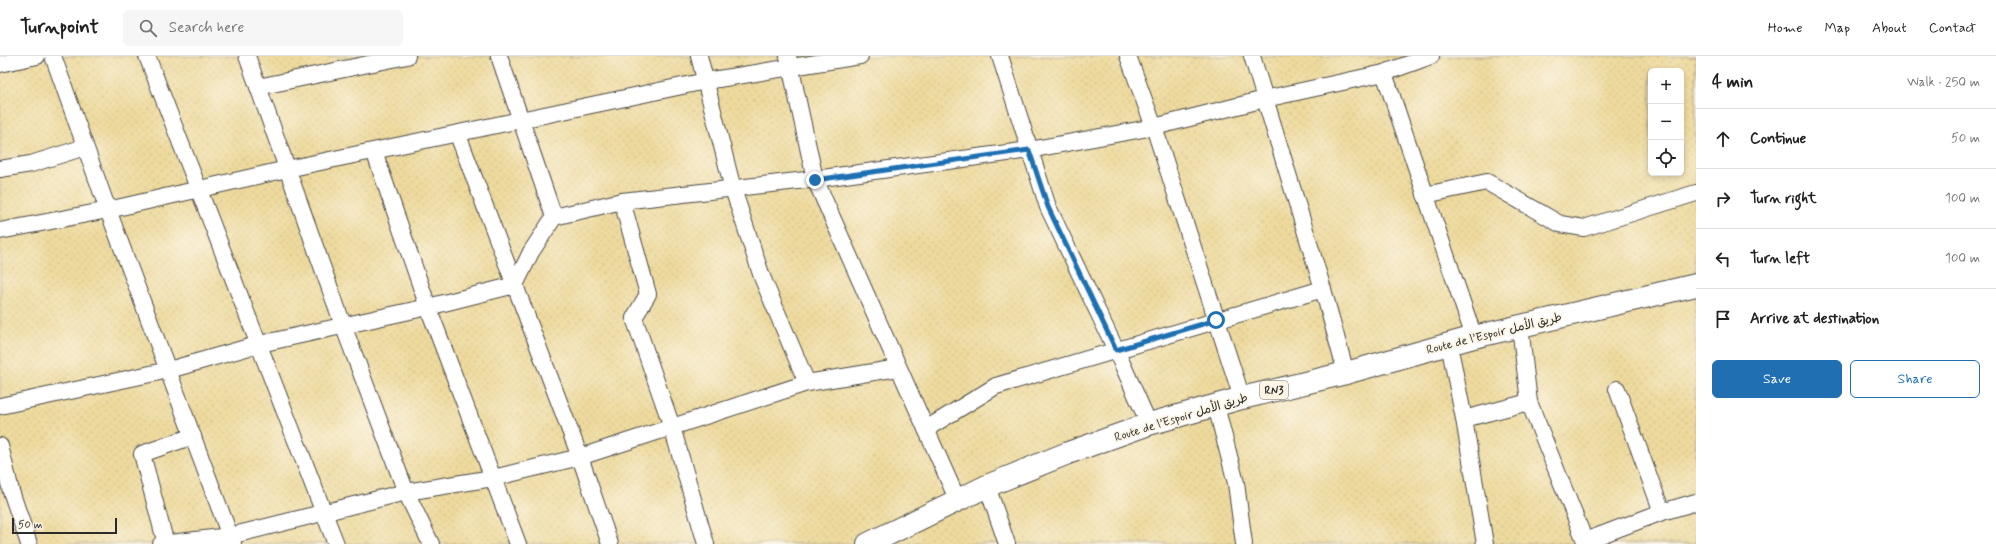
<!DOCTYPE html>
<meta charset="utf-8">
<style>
body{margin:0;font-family:Mynerve,"Playpen Sans Arabic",sans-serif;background:#f6f6f6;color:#222}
.controls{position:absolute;right:12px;top:12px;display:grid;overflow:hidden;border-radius:6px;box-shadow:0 2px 6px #0003}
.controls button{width:36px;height:36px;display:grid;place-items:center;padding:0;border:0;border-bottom:1px solid #e0e0e0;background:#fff;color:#222;font:20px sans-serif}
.scale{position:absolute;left:12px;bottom:10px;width:105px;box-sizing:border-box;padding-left:4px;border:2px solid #2b2b2b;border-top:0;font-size:11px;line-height:14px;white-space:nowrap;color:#2b2b2b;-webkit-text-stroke:3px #fcf5e5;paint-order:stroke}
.stop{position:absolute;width:12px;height:12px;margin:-9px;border:3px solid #1f6fb2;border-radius:50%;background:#fff}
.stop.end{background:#1f6fb2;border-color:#fff;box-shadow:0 1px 4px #0008}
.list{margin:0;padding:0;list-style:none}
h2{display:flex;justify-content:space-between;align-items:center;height:52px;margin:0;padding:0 16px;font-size:17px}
h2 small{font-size:13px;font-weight:400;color:#767676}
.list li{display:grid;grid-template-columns:26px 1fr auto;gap:12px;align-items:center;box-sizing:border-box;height:60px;padding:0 16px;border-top:1px solid #e0e0e0}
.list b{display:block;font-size:15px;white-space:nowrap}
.list em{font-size:13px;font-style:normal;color:#767676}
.actions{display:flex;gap:8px;padding:12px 16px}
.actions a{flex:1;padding:9px 0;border:1px solid #1f6fb2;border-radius:6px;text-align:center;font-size:14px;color:#1f6fb2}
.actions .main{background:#1f6fb2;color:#fff}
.icon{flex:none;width:22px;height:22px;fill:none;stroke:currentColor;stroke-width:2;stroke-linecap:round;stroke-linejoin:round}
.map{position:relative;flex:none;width:1696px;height:488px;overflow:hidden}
header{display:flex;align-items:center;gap:24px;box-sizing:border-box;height:56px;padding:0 20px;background:#fff;border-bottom:1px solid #e0e0e0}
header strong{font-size:19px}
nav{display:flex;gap:22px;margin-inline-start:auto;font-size:14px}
.search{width:280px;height:36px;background:#f6f6f6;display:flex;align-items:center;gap:10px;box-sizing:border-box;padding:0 14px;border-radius:6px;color:#767676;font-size:15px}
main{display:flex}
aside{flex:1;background:#fff}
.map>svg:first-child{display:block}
.sand{fill:url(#sand-dots);stroke:#8c8264;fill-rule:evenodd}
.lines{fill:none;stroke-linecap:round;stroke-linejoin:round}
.street-casing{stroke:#484742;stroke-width:18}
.highway-casing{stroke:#484742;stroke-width:24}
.street{stroke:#fff;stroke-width:16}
.highway{stroke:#fff;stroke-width:22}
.route{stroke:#1f6fb2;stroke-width:5}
.labels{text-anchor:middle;stroke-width:3.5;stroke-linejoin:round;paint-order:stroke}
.shield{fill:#fcf5e5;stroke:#6a6863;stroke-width:1}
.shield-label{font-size:11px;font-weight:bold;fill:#2b2b2b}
.street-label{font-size:12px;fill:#2b2b2b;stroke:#fcf5e5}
</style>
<header>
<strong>Turnpoint</strong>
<div class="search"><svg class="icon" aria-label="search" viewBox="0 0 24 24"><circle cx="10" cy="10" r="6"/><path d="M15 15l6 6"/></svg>Search here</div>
<nav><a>Home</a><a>Map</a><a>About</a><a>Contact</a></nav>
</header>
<main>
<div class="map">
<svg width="1696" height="488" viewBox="0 0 1696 488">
<defs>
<pattern id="sand-dots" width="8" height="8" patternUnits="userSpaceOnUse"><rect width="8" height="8" fill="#eeda9e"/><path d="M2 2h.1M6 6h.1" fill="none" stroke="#cb8" stroke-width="1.8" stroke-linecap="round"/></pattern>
</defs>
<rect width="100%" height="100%" fill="#fcf5e5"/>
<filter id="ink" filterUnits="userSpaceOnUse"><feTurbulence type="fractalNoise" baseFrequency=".025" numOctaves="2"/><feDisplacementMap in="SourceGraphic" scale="8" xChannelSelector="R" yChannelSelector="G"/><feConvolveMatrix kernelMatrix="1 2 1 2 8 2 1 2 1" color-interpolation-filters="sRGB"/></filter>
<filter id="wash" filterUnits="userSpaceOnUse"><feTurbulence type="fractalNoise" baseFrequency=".012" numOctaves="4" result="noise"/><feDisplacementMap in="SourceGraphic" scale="16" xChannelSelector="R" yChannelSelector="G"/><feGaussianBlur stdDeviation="0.9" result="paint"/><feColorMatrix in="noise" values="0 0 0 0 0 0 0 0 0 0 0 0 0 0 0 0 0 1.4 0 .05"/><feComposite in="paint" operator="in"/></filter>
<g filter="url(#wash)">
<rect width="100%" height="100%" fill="#ede4c5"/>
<!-- sand -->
<path class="sand" d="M0 0H1696V488H0ZM1651 15H1681V117H1651Z"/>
</g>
<g filter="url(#ink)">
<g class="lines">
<!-- street casing -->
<g class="street-casing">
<g id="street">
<polyline points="53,0 108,154 233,488"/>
<polyline points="147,0 336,488"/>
<polyline points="247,0 343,269 406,436 431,488"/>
<polyline points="699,0 733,133 762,221 807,327"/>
<polyline points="788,0 815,123 958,445"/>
<polyline points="1000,0 1048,151 1116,294 1149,368"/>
<polyline points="1128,0 1154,71 1242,342"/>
<polyline points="1252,0 1323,233 1346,317"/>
<polyline points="0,8 37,0"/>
<polyline points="1384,17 1431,0"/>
<polyline points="258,31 407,0"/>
<polyline points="458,79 580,401 610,488"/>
<polyline points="374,95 428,251 518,488"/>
<polyline points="0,113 31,108 85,91"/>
<polyline points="1425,139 1487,126 1560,168 1584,172 1696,137"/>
<polyline points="622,145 648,238 634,262 672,371 706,488"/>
<polyline points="554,161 622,145 815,123 1029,94 1154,71 1265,43 1384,17 1474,281"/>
<polyline points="0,175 108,154 287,113 706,25 860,0"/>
<polyline points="1520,270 1529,346 1585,485 1662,456 1696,446"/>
<polyline points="1449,288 1464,363 1485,488"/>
<polyline points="1617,333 1662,456"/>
<polyline points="0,350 169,314 260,288 428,251 515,229 531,196 554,161 499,0"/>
<polyline points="1216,350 1236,427 1244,488"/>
<polyline points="1464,363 1529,346"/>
<polyline points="926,373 996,330 1323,233"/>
<polyline points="0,390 11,435 29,488"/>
<polyline points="987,430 1007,488"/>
<polyline points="161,488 230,480 406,436 493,422 580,401 807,327 898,312"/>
<polyline points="166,488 142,398 193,380"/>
</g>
</g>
<!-- highway casing -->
<g class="highway-casing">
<polyline id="highway" points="868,488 987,430 1068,397 1149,368 1242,342 1346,317 1474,281 1696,229"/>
</g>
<!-- street -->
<use href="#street" class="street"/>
<!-- highway -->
<use href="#highway" class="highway"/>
</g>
</g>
<g class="lines" filter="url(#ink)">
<!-- route -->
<polyline class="route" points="815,124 1029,94 1048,151 1116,294 1216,264"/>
</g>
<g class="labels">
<!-- shield labels -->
<rect class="shield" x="1260" y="325" width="28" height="18" rx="3"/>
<g class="shield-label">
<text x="1274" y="338">RN3</text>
</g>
<!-- street labels -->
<g class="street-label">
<text transform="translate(1494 277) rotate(-14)" y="4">Route de l’Espoir طريق الأمل</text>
<text transform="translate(1181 361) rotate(-17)" y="4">Route de l’Espoir طريق الأمل</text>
</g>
</g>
</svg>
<div class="controls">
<button>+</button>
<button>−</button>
<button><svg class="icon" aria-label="locate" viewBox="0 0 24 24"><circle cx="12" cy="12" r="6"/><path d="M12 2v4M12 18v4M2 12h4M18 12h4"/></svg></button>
</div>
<div class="scale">50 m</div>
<div class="stop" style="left:1216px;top:264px"></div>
<div class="stop end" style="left:815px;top:124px"></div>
</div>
<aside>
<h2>4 min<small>Walk · 250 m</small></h2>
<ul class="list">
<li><svg class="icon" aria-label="ahead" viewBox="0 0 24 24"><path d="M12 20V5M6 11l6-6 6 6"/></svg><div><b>Continue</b></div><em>50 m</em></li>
<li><svg class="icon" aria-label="right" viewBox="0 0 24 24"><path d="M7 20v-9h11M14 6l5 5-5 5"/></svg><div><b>Turn right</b></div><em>100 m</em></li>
<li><svg class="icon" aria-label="left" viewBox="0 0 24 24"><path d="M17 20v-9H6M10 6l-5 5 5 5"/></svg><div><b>Turn left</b></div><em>100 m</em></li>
<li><svg class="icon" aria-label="arrive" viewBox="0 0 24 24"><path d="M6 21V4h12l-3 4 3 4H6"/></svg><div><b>Arrive at destination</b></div></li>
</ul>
<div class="actions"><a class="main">Save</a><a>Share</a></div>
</aside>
</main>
